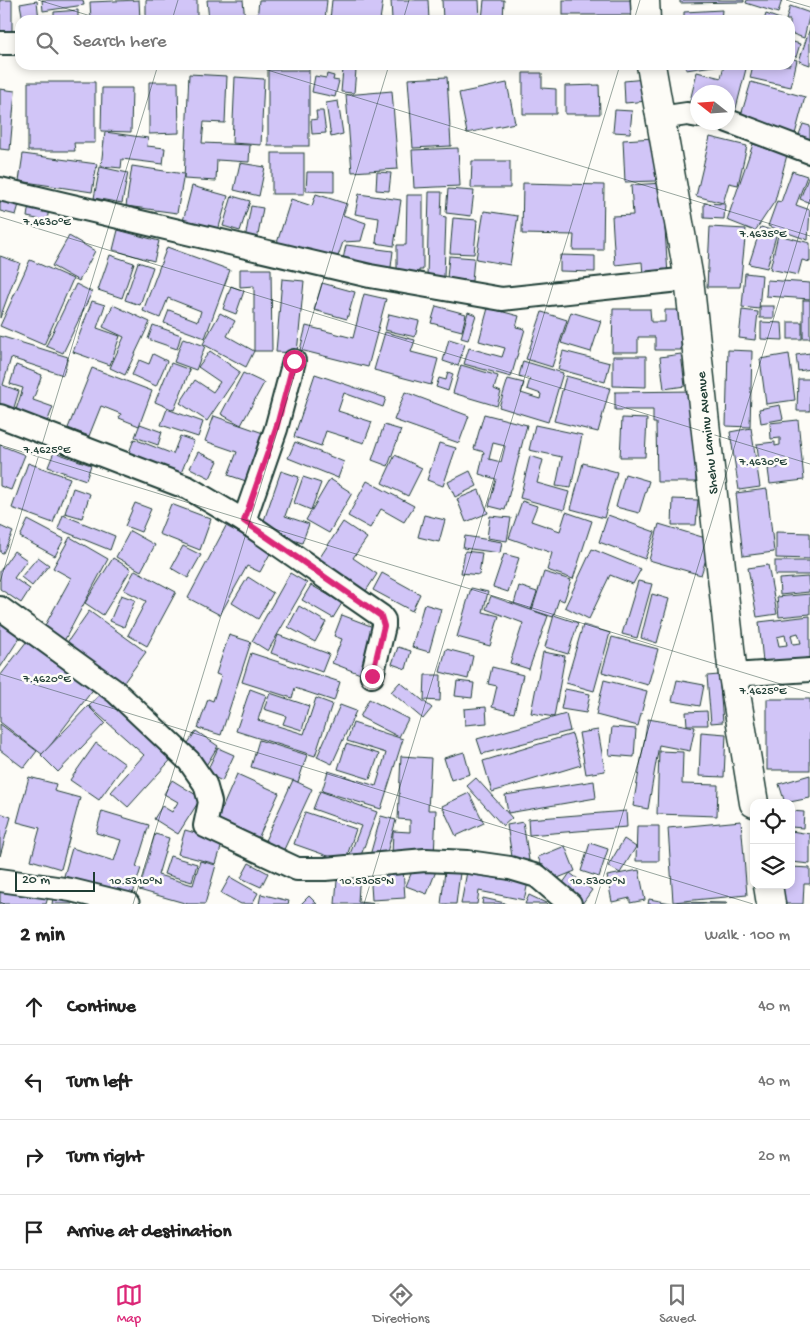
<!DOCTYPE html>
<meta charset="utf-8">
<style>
body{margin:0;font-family:"Gochi Hand",sans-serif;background:#f2f2f2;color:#222}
.controls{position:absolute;right:15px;bottom:15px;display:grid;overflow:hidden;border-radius:10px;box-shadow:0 2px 8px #0003}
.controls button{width:45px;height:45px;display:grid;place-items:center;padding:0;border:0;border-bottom:1px solid #e0e0e0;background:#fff;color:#222;font:25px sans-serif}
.compass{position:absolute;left:690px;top:85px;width:45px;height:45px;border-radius:50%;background:#fff;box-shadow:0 2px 8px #0003;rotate:287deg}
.scale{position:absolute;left:15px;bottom:12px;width:80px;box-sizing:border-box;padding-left:5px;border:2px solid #1f3d34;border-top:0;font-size:14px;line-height:18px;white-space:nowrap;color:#1f3d34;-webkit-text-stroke:4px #fdfcf7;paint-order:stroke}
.stop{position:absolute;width:15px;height:15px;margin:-11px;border:4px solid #db2777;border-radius:50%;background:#fff}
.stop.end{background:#db2777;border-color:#fff;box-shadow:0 1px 5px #0008}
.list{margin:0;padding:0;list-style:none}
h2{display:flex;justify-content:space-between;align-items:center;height:65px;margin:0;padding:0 20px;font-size:21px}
h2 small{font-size:16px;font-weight:400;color:#767676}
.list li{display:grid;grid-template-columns:32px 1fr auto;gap:15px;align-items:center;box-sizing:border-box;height:75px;padding:0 20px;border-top:1px solid #e0e0e0}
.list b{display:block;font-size:19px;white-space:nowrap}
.list em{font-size:16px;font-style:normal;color:#767676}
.icon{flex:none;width:28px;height:28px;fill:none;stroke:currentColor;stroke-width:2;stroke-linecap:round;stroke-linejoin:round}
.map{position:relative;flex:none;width:810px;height:904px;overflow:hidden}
.search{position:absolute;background:#fff;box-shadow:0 2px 8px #0003;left:15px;right:15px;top:15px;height:55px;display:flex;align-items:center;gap:12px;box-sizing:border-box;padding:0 18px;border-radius:15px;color:#767676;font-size:19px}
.sheet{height:365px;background:#fff}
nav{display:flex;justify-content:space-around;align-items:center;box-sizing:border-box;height:70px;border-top:1px solid #e0e0e0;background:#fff;font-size:14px;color:#767676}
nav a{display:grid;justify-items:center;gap:2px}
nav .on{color:#db2777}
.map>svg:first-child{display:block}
.building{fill:#d1c5f7;stroke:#1f3d34;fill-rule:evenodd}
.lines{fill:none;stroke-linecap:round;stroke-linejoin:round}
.minor-casing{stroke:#1f3d34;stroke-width:26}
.tertiary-casing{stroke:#1f3d34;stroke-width:31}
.minor{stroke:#fdfcf7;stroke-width:22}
.tertiary{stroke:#fdfcf7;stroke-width:28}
.route{stroke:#db2777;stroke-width:6}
.ticks{fill:none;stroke:#1f3d34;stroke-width:1;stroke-opacity:0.45}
.labels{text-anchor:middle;stroke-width:5;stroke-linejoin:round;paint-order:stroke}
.street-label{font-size:14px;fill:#1f3d34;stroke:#fdfcf7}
.ticks-label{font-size:12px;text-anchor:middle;fill:#1f3d34;stroke:#fdfcf7;stroke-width:5;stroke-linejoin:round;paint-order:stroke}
</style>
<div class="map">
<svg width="810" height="904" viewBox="0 0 810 904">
<rect width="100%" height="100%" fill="#fdfcf7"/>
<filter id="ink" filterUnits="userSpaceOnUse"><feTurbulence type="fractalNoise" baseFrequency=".02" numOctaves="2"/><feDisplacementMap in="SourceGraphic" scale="10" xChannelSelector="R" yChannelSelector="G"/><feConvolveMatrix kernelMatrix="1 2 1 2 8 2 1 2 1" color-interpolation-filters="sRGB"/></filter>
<g filter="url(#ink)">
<!-- building -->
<g class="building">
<rect x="0" y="0" width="12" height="31"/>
<polygon points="42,0 83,0 84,5 43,11"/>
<polygon points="139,0 140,20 91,20 90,2"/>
<rect x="146" y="0" width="51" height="20"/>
<polygon points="207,0 243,0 245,20 209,20"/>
<polygon points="259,0 327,0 325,20 257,19"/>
<polygon points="332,0 383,0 380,20 330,20"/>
<polygon points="391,0 428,0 429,20 392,20"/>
<polygon points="442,0 479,0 480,20 443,20"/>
<polygon points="484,0 504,0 503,20 482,20"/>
<rect x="563" y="0" width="75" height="15"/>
<polygon points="680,0 744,0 744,2 680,3"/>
<polygon points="747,0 782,0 778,13 746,3"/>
<polygon points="37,1 39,20 23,20 20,4"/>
<polygon points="790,6 810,13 804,38 790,33 790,20 786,20"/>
<polygon points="78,10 78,20 54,20 54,12"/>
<polygon points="722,10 721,20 684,20 684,12"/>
<polygon points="766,14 780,19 780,20 764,20"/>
<polygon points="810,28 810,65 799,61"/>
<polygon points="790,41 800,44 796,57 790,55"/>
<polygon points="790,58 797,60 791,87 750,78 753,65 790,65"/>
<polygon points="686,65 720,65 686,70"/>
<polygon points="724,65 747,65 735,112 728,111 728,92 698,92 698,103 690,101 697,72 721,78"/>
<polygon points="343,69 356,70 354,93 341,92"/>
<rect x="268" y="70" width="41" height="76"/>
<polygon points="523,73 542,73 542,88 556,89 556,114 523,114"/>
<polygon points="189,74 227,76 225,123 204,122 202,143 250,145 249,162 217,160 216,181 184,179"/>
<polygon points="327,74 334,76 333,80 339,81 335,97 312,92 315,76 326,78"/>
<polygon points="235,77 264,79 261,145 232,143"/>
<polygon points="447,77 451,146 413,148 408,79"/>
<polygon points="646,79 648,101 625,103 624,81"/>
<polygon points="28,82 95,82 95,143 74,143 75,151 28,151"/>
<polygon points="149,82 178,82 179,133 149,134"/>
<polygon points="751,82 805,97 794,138 739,122"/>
<polygon points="507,83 515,123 467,133 459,93"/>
<polygon points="599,85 600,114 565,114 565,86"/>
<polygon points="102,88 132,88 131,132 101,131"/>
<polygon points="0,89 15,91 10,150 0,149"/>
<polygon points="392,91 398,169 352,172 346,95"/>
<polygon points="338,101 343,134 331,137 326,103"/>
<polygon points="615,110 632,111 630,133 613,132"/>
<polygon points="316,111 323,111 326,133 312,134 311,120 317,119"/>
<polygon points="803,124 810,126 810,150 795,145"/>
<polygon points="105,132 148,138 147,146 165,148 163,164 122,159 121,168 101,166"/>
<polygon points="710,137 747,146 738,185 729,183 723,203 696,196"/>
<polygon points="654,138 656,181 625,182 623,140"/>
<polygon points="753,144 787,155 775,201 755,231 727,220"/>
<polygon points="458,148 460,186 414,188 412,150"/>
<rect x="272" y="153" width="32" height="41"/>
<polygon points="23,154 97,164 92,192 19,181"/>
<polygon points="472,161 510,161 510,188 471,188"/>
<polygon points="240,163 265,167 259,196 234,190"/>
<polygon points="132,166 184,174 177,213 126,206"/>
<polygon points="100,167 128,173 122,203 94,198"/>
<polygon points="792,171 807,176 796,205 810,210 808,240 768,226 777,201 781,202"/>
<polygon points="307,172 334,172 334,192 306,191"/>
<polygon points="377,172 391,173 389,191 376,190"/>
<polygon points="810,173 810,203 800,199"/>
<polygon points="523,183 604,185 603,250 573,250 574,235 522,234"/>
<polygon points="662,183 668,275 643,276 642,262 615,265 612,216 633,215 631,185"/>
<polygon points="192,186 228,196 217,234 182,225"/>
<polygon points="448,189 474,191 471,216 446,213"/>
<polygon points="429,192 442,192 441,216 446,217 444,277 427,277"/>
<polygon points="316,194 347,204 343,215 366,223 361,241 343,242 335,265 276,246 291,199 312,206"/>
<polygon points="359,194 401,200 394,246 376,243 379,218 355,214"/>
<polygon points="0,195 20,201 16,215 0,211"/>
<polygon points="407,195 423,195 423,270 419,270 419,276 397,276 397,245 406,245"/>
<polygon points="232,196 250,201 240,231 223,226"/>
<polygon points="704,203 725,204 724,219 704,218"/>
<polygon points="29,204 49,208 47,221 27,217"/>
<polygon points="251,206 263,208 256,246 244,244"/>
<polygon points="484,211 518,216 510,265 476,259"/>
<polygon points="453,218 477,220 474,254 450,253"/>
<polygon points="710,227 746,229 740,287 707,287"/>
<polygon points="761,227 777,232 767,268 749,264"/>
<polygon points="118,230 159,241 154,261 113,250"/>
<polygon points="778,235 810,243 810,262 802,260 798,275 770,269"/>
<polygon points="69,236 95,251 79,281 52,266"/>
<polygon points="346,245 393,251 390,275 342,264"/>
<polygon points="167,247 230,270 205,338 164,323 169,310 198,321 201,311 168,298 160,318 143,311"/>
<polygon points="110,255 134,263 122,298 98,290"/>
<polygon points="560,255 595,256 595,272 560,271"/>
<polygon points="0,256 20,263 0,318"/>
<polygon points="449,256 474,258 472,281 447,278"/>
<polygon points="30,260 73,279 44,345 0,326"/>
<polygon points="138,262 153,267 140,305 125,300"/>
<polygon points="240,269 271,269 272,351 254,351 254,286 240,287"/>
<polygon points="745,273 762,275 759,309 742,307"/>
<polygon points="282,279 304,281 297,353 276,352"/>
<polygon points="767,280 810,283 810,299 766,296"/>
<polygon points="322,283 355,292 347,319 314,310"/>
<polygon points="76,284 92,292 63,353 46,346"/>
<polygon points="231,286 244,291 236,314 223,309"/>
<polygon points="364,294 386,299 368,367 300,350 306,326 353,338"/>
<rect x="803" y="300" width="7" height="38"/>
<polygon points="92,301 105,305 97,328 120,336 110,365 73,352"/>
<polygon points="113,305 150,322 125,375 110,368 124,337 103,327"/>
<polygon points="436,306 466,314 462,331 431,323"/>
<rect x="760" y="306" width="14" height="12"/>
<polygon points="488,308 519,316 516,327 525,329 511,377 464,364 469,348 502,357 505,348 479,341"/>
<polygon points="613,309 650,309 651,322 665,322 665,310 681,310 681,350 655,350 655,337 638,337 638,352 612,352"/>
<polygon points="742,310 758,312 755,340 739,338"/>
<polygon points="468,312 476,315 468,340 461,338"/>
<polygon points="542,312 567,320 552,367 526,359"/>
<polygon points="571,312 601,321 591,352 561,343"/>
<polygon points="220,313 235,321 227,336 254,351 246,367 203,344"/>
<polygon points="389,314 419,321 415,337 385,330"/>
<polygon points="761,322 782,323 783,340 761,339"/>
<rect x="788" y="322" width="14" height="17"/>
<polygon points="153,325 181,335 177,349 148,339"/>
<polygon points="385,332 415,340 411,352 438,359 431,385 374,370"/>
<polygon points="0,336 68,357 63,375 11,358 3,385 19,391 12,414 0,410"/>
<polygon points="183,338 205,346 196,370 174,362"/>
<polygon points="449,339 465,344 458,366 443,361"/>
<polygon points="728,350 752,351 750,427 726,426"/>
<polygon points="210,351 240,372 207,421 180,403 195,380 213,392 220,382 198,367"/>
<polygon points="563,351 610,363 605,382 558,369"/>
<polygon points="810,353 810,369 798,371 796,355"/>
<polygon points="153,354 167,361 156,386 132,375 139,360 149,364"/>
<polygon points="681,354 685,386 664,389 660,357"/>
<polygon points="789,354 795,400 766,404 760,359"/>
<polygon points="613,356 646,356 646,387 613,386"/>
<polygon points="523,361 563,373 548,422 499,407 508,379 524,383 521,393 540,399 541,394 527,389 530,379 519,376"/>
<polygon points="171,363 190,370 174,410 155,402"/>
<polygon points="16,365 42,375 33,400 53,407 44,430 13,419 23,388 10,384"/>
<polygon points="461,365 498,376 494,389 501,392 497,406 453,393"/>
<polygon points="92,368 152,391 139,426 119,418 121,414 101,406 89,436 68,428"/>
<polygon points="448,372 453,374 448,391 436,387 439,378 446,380"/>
<polygon points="243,373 264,383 241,425 221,414"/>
<polygon points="315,374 386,398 383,407 344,393 338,411 372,422 364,443 326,431 321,446 294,437"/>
<polygon points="566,376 610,388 598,432 554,421"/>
<polygon points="798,379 810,379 810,411 797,411"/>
<polygon points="694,391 696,482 657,482 656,423 653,423 653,410 615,410 615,392"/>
<polygon points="405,392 469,416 459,443 394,420"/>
<polygon points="780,405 783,419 761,423 759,409"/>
<polygon points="167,409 203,422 198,437 161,425"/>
<path d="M484 414 527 425 505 510 489 506 496 479 479 474 484 452 474 449ZM493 443 505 446 501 462 489 459Z"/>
<polygon points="214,416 266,434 249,482 228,475 237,452 205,441"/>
<polygon points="622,418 647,419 645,457 620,457"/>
<polygon points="798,420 804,480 770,484 768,469 778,468 778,461 759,463 757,444 775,442 775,446 780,445 780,438 771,439 770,423"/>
<polygon points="140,424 162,432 158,445 135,437"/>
<polygon points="384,425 401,430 388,466 372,460"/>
<polygon points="535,425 582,435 571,488 556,486 562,457 529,450"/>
<polygon points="751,428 760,487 739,490 730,432"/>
<polygon points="180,436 194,441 179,478 127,458 134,439 173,454"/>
<polygon points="295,442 344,462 338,478 288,458"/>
<polygon points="439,443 456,448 443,486 427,480"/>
<polygon points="0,445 25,455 11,490 0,486"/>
<polygon points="54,452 91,465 86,480 48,467"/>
<polygon points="198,452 218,461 210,478 190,468"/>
<polygon points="395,455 422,468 408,496 382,483"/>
<polygon points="530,456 543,460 537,483 569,492 564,510 520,498"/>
<polygon points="28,463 70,478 53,523 12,508"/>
<polygon points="583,463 617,472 604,518 571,509"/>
<polygon points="281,471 299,477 285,516 309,524 302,543 261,529"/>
<polygon points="470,471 477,486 455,497 448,482"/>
<polygon points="625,474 649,481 639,513 616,507"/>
<polygon points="303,477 321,483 311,510 294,503"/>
<polygon points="330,479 352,493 329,533 306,520"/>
<polygon points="367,481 414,506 404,522 381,509 370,528 348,516"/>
<polygon points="73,488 90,494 82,518 65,513"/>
<polygon points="767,489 774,552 743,556 736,493"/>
<polygon points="479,490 488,513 466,522 457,499"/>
<polygon points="673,499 698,500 696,525 672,525"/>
<polygon points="522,501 537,506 531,521 560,531 566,512 592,521 573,579 547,570 552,553 509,538"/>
<polygon points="135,503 151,509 141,532 125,526"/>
<polygon points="171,504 211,519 200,550 159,534"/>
<polygon points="63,515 115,536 110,550 58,529"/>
<polygon points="424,515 445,520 439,542 418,537"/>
<polygon points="608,515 655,532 645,559 599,542"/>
<polygon points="490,516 511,518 507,541 487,538"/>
<polygon points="28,520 64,539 55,556 20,537"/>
<polygon points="343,522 367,538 353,558 377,574 362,597 315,565"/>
<polygon points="659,524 712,540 701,575 649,560"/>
<polygon points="0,526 13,532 3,553 0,552"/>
<polygon points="226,526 272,550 260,572 247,566 220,615 188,598"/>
<polygon points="130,531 155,545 141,571 116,557"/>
<polygon points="776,532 810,533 810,559 776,558"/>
<polygon points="465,536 502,542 500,553 463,548"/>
<polygon points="70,537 108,559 64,641 43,629 71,578 53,568"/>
<polygon points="183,546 201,555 188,578 171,568"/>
<polygon points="592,549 641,569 633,584 610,575 589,619 565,607"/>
<polygon points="14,551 27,560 14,578 30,589 21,603 0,589 0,571"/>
<polygon points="465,551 482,553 479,575 461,573"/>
<polygon points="504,554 519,558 508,592 493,587"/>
<polygon points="38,557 49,565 32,586 21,577"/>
<polygon points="113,558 131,569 103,615 85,603"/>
<rect x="775" y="561" width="35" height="14"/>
<polygon points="768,565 777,614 757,617 748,568"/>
<polygon points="135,570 176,592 147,646 128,635 146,601 124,590"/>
<polygon points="544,572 571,580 564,601 559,599 553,617 532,610"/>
<polygon points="290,573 307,583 268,651 252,641"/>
<polygon points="382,573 420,594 412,611 373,590"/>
<polygon points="248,577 273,593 258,619 232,603"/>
<polygon points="808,577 809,592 780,595 779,579"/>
<polygon points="638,581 652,584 637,638 622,634"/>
<polygon points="311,585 342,603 333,618 302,600"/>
<polygon points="519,586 537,592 531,610 514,604"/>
<polygon points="471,588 488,592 483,612 499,616 490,646 457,637"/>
<polygon points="652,594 669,599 657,643 641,638"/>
<polygon points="810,594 810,614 779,617 777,597"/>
<polygon points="121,595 135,600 124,627 110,621"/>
<polygon points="491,596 548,616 529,669 510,663 523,623 486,609"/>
<polygon points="424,604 441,609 429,652 412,647"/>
<polygon points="299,606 326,622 315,642 288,627"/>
<polygon points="89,611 146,652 122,685 66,644"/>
<polygon points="342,615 381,630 363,675 332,663 342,639 334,636"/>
<polygon points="554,615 578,623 568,654 545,647"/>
<path d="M810 616V676L764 672 759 622ZM798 633 801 643 793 644 791 635ZM785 635 787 645 779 646 777 637Z"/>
<polygon points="0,620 22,634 0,668"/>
<polygon points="583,625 610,633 594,691 566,683"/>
<polygon points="229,635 251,642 221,735 198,728 208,699 213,701 221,676 216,674"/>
<polygon points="278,635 329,654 322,672 271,653"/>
<polygon points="30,637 95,687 43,755 0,722 0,676"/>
<polygon points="612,637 658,649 648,685 602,672"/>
<polygon points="398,647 411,651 406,669 392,664"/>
<polygon points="446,649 473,656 468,679 440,672"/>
<polygon points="543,652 565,656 554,717 531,713"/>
<polygon points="251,653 340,682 334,701 295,688 292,698 242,682"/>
<polygon points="492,667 523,675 514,713 492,707 497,686 488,684"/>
<polygon points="425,675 441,675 440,701 424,700"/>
<polygon points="719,675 723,722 711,723 707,676"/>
<polygon points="604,680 647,691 638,726 596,715"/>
<polygon points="677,680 704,685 700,706 672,701"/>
<polygon points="457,681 474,683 472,698 455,696"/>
<polygon points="400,682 432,708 423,719 391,692"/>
<polygon points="250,689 266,695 258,720 304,734 316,698 332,704 315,756 236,731"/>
<polygon points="565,689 590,694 586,713 561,709"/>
<polygon points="104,690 176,754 128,807 111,792 144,755 89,706"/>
<polygon points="270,693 309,706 302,730 283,724 286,716 264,709"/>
<polygon points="369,699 408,719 399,737 360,717"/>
<rect x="767" y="699" width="43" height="71"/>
<polygon points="340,705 356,711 332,764 317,757"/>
<polygon points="88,706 105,723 58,772 41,755"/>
<polygon points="486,707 487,723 465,725 464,709"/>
<polygon points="707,711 708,725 687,725 686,712"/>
<polygon points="566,714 570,731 482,754 477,739"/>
<polygon points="648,719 695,727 690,751 659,745 648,809 633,806"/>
<polygon points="353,723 403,739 381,809 322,791 328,771 376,786 386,753 347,741"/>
<polygon points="0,724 37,751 24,768 0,750"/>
<polygon points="612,727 636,729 634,757 609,755"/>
<polygon points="598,730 605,771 586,774 579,733"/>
<polygon points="196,731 218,746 205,767 182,752"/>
<polygon points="701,732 726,734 724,777 699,776"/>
<polygon points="572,734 581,765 492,792 483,761"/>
<polygon points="259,740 307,755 298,782 251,767"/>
<polygon points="96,743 125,764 99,800 70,780"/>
<polygon points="346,744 379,754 370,779 338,769"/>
<polygon points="218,748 234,755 222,781 206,773"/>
<polygon points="659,751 683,752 682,784 718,785 717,816 657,814"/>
<polygon points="464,752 470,774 451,780 444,758"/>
<polygon points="401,756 431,758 428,810 436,810 434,857 392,855 393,831 410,832 410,820 398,819"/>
<polygon points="237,774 279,793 255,845 214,827"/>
<polygon points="810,775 810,798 785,803 779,784"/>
<polygon points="29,777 56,784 54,791 80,798 61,869 31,860 40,828 17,822"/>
<polygon points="476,778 512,818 503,826 467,786"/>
<polygon points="172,780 201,798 178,834 154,819 162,806 172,812 178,802 164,794"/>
<polygon points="293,780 312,789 281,856 262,847"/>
<polygon points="594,781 596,798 508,813 505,795"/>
<polygon points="320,791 377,812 360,858 350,854 361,826 313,809"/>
<polygon points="469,793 484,823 456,836 442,806"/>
<polygon points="102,811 149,825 136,867 141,868 132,897 64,876 72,848 114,861 121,840 96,833"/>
<polygon points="626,811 627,827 529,835 528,819"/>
<polygon points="791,811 804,812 803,828 791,827"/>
<polygon points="305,812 356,829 345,862 294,844"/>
<polygon points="0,813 11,817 0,856"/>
<polygon points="381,816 396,820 384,863 369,859"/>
<polygon points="741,821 747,895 673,902 668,828"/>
<polygon points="523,822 529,860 513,863 507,825"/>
<polygon points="637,826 659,826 659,861 636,861"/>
<polygon points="185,830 223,841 216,864 178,854"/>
<polygon points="791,831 810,834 810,864 791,862"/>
<polygon points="155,834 169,838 158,875 193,885 200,861 216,865 205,904 188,904 139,890"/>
<polygon points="624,839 636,847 620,873 608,866"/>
<polygon points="590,843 608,849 599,877 581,871"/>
<polygon points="565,846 575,871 548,882 538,857"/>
<polygon points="170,856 197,864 192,882 164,874"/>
<polygon points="249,863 268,873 261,887 241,878"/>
<polygon points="446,863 461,865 456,904 441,904"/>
<polygon points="415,864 436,871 427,894 406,886"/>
<polygon points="468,866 529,878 524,900 479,891 477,904 461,904"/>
<polygon points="791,867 810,868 810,884 804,884 803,904 782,904 783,885 791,885"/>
<polygon points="403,868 405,898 372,900 370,870"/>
<polygon points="338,869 360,871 358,902 378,904 335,904"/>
<polygon points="639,870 645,900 630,903 630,898 612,902 607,876"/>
<polygon points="570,873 592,890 582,904 577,904 558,890"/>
<polygon points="230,877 258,893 252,904 241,904 221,893"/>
<polygon points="0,888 48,897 46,904 0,904"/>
<polygon points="54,893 73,898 72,904 52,904"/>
<polygon points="261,894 289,901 288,904 259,904"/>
<polygon points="529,895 548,904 525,904"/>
<polygon points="309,896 317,904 301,904"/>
<polygon points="483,898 505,903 505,904 482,904"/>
<polygon points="649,899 671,903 671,904 648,904"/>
<polygon points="677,902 727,903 726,904 676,904"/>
</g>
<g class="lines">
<!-- minor casing -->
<g class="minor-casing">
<g id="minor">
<polyline points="0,43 20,43"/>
<polyline points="660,118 687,114 698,116"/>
<polyline points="728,121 810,152"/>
<polyline points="0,189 370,276 502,299 689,279"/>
<polyline points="0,416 188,488 244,521 381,616 384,620 384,626 372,676"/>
<polyline points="244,521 276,429 294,361"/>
<polyline points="0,608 116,692 189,761 205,784 210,802 205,826 297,869 325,869 425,860 468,862 510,868 537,876 570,904"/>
<polyline points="733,675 810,670"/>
<polyline points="0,880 71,890 128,904"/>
</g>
</g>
<!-- tertiary casing -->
<g class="tertiary-casing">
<g id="tertiary">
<polyline points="645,0 646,20"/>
<polyline points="651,65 689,279 733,675 754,803"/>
<polyline points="768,885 771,904"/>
</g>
</g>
<!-- minor -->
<use href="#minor" class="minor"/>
<!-- tertiary -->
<use href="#tertiary" class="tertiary"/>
</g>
</g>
<g class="lines" filter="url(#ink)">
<!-- route -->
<polyline class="route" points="294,361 276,429 244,521 381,616 384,626 372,676"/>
</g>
<!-- ticks -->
<path class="ticks" d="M38 0 104 20M786 0 810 7M172 20 178 0M403 20 409 0M634 20 640 0M251 65 810 236M0 217 810 464M0 445 810 693M0 582 158 65M0 674 753 904M0 902 5 904M133 904 389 65M364 904 620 65M595 904 810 199"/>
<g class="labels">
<!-- street labels -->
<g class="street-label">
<text transform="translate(706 433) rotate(-96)" y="5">Shehu Laminu Avenue</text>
</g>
</g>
<g class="ticks-label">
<text x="47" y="225">7.4630°E</text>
<text x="763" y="237">7.4635°E</text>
<text x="47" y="453">7.4625°E</text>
<text x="763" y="465">7.4630°E</text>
<text x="47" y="682">7.4620°E</text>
<text x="763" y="694">7.4625°E</text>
<text x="136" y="884">10.5310°N</text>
<text x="367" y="884">10.5305°N</text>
<text x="598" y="884">10.5300°N</text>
</g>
</svg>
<div class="controls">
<button><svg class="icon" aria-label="locate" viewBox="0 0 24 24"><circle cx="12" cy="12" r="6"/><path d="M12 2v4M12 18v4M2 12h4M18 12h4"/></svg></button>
<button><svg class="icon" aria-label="layers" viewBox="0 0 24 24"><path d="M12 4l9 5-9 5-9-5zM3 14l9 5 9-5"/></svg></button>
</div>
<svg class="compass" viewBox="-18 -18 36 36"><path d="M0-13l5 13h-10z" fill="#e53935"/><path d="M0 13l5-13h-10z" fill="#767676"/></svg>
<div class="scale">20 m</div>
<div class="stop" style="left:294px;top:361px"></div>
<div class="stop end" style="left:372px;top:676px"></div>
<div class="search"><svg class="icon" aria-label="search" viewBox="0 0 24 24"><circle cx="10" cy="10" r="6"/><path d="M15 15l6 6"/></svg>Search here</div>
</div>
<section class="sheet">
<h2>2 min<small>Walk · 100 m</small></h2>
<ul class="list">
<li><svg class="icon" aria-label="ahead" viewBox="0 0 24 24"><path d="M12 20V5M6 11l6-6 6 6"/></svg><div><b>Continue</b></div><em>40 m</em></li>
<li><svg class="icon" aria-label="left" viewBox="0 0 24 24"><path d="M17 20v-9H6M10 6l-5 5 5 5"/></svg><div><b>Turn left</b></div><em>40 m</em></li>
<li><svg class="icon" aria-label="right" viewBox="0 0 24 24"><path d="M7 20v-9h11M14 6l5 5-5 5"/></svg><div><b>Turn right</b></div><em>20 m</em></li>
<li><svg class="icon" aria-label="arrive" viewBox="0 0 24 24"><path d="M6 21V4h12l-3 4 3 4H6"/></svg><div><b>Arrive at destination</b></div></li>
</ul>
</section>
<nav>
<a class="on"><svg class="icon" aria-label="map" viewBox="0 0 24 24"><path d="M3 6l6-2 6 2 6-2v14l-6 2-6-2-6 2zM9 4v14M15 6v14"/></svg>Map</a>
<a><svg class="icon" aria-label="directions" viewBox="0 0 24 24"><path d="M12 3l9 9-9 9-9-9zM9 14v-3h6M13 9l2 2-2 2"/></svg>Directions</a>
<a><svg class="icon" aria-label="saved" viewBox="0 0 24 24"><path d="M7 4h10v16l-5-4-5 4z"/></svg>Saved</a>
</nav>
